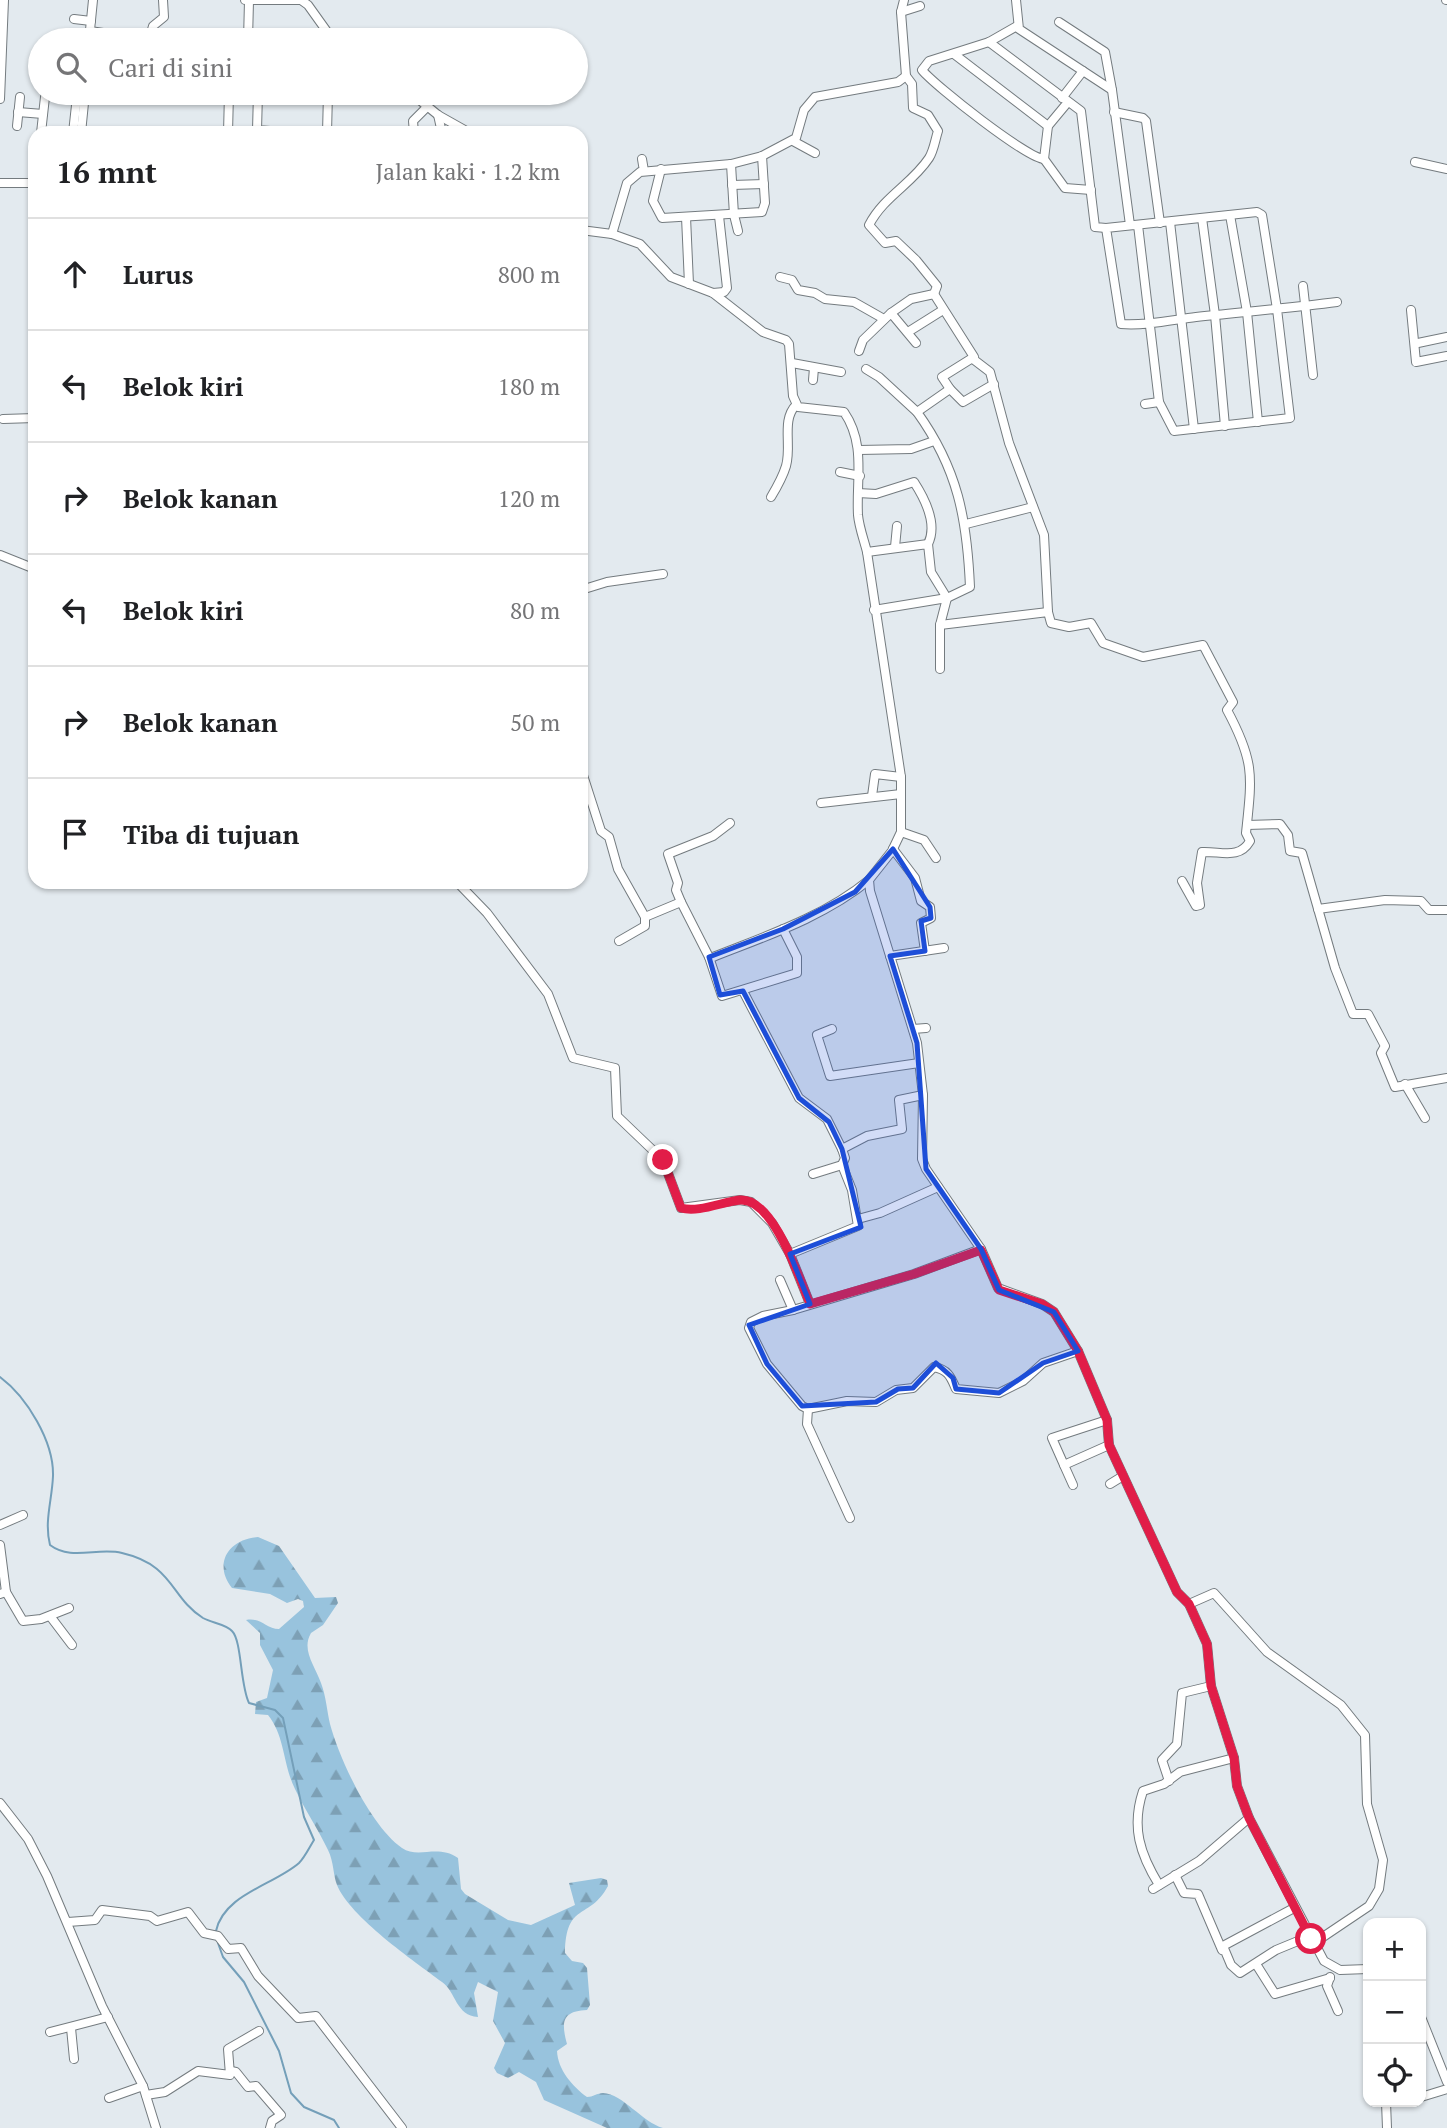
<!DOCTYPE html>
<html lang="id">
<meta charset="utf-8">
<style>
body{margin:0;font-family:"PT Serif",serif;background:#f6f6f6;color:#202124}
.controls{position:absolute;right:21px;bottom:21px;display:grid;overflow:hidden;border-radius:14px;box-shadow:0 2px 5px #0004}
.controls button{width:63px;height:63px;display:grid;place-items:center;padding:0;border:0;border-bottom:2px solid #e0e0e0;background:#fff;color:#202124;font:35px sans-serif}
.stop{position:absolute;width:21px;height:21px;margin:-16px;border:5px solid #e11d48;border-radius:50%;background:#fff}
.stop.end{background:#e11d48;border-color:#fff;box-shadow:0 2px 7px #0008}
.list{margin:0;padding:0;list-style:none}
h2{display:flex;justify-content:space-between;align-items:center;height:91px;margin:0;padding:0 28px;font-size:30px}
h2 small{font-size:23px;font-weight:400;color:#757577}
.list li{display:grid;grid-template-columns:46px 1fr auto;gap:21px;align-items:center;box-sizing:border-box;height:112px;padding:0 28px;border-top:2px solid #e0e0e0}
.list b{display:block;font-size:26px;white-space:nowrap}
.list em{font-size:23px;font-style:normal;color:#757577}
.icon{flex:none;width:38px;height:38px;fill:none;stroke:currentColor;stroke-width:2;stroke-linecap:round;stroke-linejoin:round}
.map{position:relative;flex:none;width:1447px;height:2128px;overflow:hidden}
.search{position:absolute;background:#fff;box-shadow:0 2px 5px #0004;left:28px;top:28px;width:560px;height:77px;display:flex;align-items:center;gap:18px;box-sizing:border-box;padding:0 24px;border-radius:38px;color:#757577;font-size:26px}
.panel{position:absolute;background:#fff;box-shadow:0 2px 5px #0004;left:28px;top:126px;width:560px;height:763px;border-radius:21px}
.map>svg:first-child{display:block}
.forest{fill:url(#forest-firs)}
.lines{fill:none;stroke-linecap:round;stroke-linejoin:round}
.stream{stroke:#749fb9;stroke-width:2}
.minor-casing{stroke:#747b7f;stroke-width:10}
.minor{stroke:#fff;stroke-width:8}
.route{stroke:#e11d48;stroke-width:9}
.marked{fill:#1d4ed8;fill-opacity:0.2;stroke:#1d4ed8;stroke-width:5;stroke-linejoin:round}
</style>
<div class="map">
<svg width="1447" height="2128" viewBox="0 0 1447 2128">
<defs>
<pattern id="forest-firs" width="22" height="20" patternUnits="userSpaceOnUse" patternTransform="scale(1.75)"><rect width="22" height="20" fill="#98c3dd"/><path d="M5 1l3.5 6h-7zM16 11l3.5 6h-7z" fill="#7da0b5"/></pattern>
</defs>
<rect width="100%" height="100%" fill="#e3eaef"/>
<!-- forest -->
<path class="forest" d="M258 1537 279 1546 315 1598 336 1597 338 1603 323 1625 311 1633C301 1650 315 1666 321 1683 326 1696 327 1711 330 1724 340 1761 371 1826 402 1848 418 1859 438 1844 458 1858L461 1889 465 1894 508 1920 531 1925 575 1905 569 1883 601 1878 607 1880 608 1886C589 1921 566 1901 565 1953L572 1961 583 1963 587 1968 590 2005 587 2010C562 2011 561 2022 567 2044L557 2051C558 2070 572 2086 587 2097 593 2097 597 2093 603 2093 623 2094 642 2122 663 2128H607L544 2100 536 2082 519 2072 508 2078 497 2073 494 2068 505 2043 493 2021 498 1992 478 1982 474 1993 478 2017C456 2016 456 1992 442 1982 414 1961 350 1917 337 1885 333 1875 334 1862 328 1850 318 1829 305 1810 295 1789 283 1765 285 1736 268 1715L255 1714 256 1702 267 1698 273 1670 260 1645V1633L246 1620C261 1617 266 1629 279 1629L304 1607 303 1601 298 1599 287 1603 270 1594 232 1588C213 1564 228 1539 258 1537Z"/>
<g class="lines">
<!-- stream -->
<g class="stream">
<path d="M0 1377C27 1397 54 1442 53 1476 52 1501 44 1521 50 1545 71 1561 98 1547 122 1553 174 1565 170 1597 203 1618 212 1623 226 1624 232 1631 242 1641 240 1685 249 1703L275 1710 283 1718 304 1817 314 1840C309 1848 305 1857 299 1863 274 1885 224 1894 216 1931"/>
<polyline points="218,1943 223,1957 244,1982 279,2051 291,2093 304,2107 334,2120 339,2128"/>
</g>
<!-- minor casing -->
<g class="minor-casing">
<g id="minor">
<polyline points="245,0 301,0 308,5 333,40"/>
<path d="M904 0 901 12 906 76 912 84 913 108 928 115 938 131C935 140 934 150 929 158 912 184 884 196 869 225L885 243 896 241 916 260 937 286 934 294"/>
<polyline points="1016,0 1019,29 1083,71 1062,98"/>
<polyline points="1446,0 1447,0"/>
<polyline points="901,12 920,6"/>
<polyline points="74,19 91,21"/>
<polyline points="1059,22 1105,52 1112,90"/>
<path d="M1017 26 989 42 929 61 922 70C935 86 1028 159 1044 159L1048 126 1068 102"/>
<polyline points="90,31 149,40"/>
<polyline points="89,40 93,0"/>
<polyline points="149,40 153,26 164,17 163,0"/>
<polyline points="248,40 249,1"/>
<polyline points="989,42 1081,111 1095,227 1106,228"/>
<polyline points="954,54 1048,126"/>
<polyline points="1083,71 1112,90 1130,225"/>
<polyline points="258,93 257,130 296,133"/>
<polyline points="411,93 438,115 470,133"/>
<polyline points="0,99 4,0"/>
<polyline points="18,112 43,114"/>
<polyline points="1114,112 1143,118 1146,121 1160,223"/>
<polyline points="438,115 442,133"/>
<polyline points="17,126 20,97"/>
<polyline points="41,133 45,97"/>
<polyline points="73,133 77,96"/>
<polyline points="81,133 85,93"/>
<polyline points="228,133 229,93"/>
<polyline points="327,133 328,93"/>
<polyline points="414,133 413,121 428,106"/>
<polyline points="793,141 815,153"/>
<polyline points="642,159 644,171"/>
<polyline points="1044,159 1065,188 1091,190"/>
<polyline points="1415,162 1447,169"/>
<polyline points="731,164 734,215 738,231"/>
<polyline points="661,169 653,201 662,218 762,212 765,203 762,156"/>
<polyline points="0,183 35,183"/>
<polyline points="732,185 764,184"/>
<polyline points="1230,215 1247,312 1258,422"/>
<polyline points="686,217 689,284"/>
<polyline points="1202,218 1215,315 1225,426"/>
<polyline points="1170,222 1194,429"/>
<path d="M1138 225 1159 402 1174 431 1290 418 1277 309 1262 215 1257 212C1206 217 1156 223 1106 228L1121 324C1145 326 1172 320 1196 317 1243 312 1290 308 1337 302"/>
<path d="M581 230 612 234 640 244 671 277 713 293 763 332 786 340 789 344 793 396 798 407 844 412C866 444 856 479 858 515 859 527 864 540 867 552L901 777V832L892 851 869 880 870 891 917 1043 923 1095 922 1159 926 1169 981 1249 998 1288 1042 1304 1054 1312 1078 1351 1107 1420 1109 1445 1177 1592 1189 1604 1207 1644 1211 1686 1234 1758 1237 1786 1249 1818 1324 1961 1340 1970 1368 1969"/>
<polyline points="612,234 627,183 640,172 731,164 762,156 796,138 804,110 815,97 898,82 906,76"/>
<polyline points="780,277 792,280 798,290 815,293 825,299 854,302 884,319"/>
<polyline points="1303,286 1313,375"/>
<polyline points="713,293 724,292 727,288 719,216"/>
<polyline points="1411,310 1416,362 1447,356"/>
<polyline points="891,313 911,299 934,294 974,357 942,377 950,389"/>
<polyline points="908,332 943,310"/>
<polyline points="1418,343 1447,337"/>
<polyline points="859,351 863,340 891,313 916,343"/>
<polyline points="973,359 990,372 1009,443 1044,535 1048,612"/>
<polyline points="792,363 841,372"/>
<polyline points="866,369 879,377 917,412"/>
<polyline points="813,380 814,368"/>
<polyline points="1145,404 1159,402"/>
<polyline points="3,419 35,418"/>
<polyline points="859,450 911,449 934,441"/>
<polyline points="840,472 860,476"/>
<path d="M858 493 876 494 914 482C925 499 938 524 928 544"/>
<path d="M771 497C777 487 783 476 786 466 792 446 781 420 796 405"/>
<polyline points="966,524 1033,507"/>
<polyline points="895,547 897,526"/>
<polyline points="867,552 928,544 931,572 947,598 940,625 940,669"/>
<polyline points="0,555 35,569"/>
<polyline points="581,590 607,582 663,574"/>
<path d="M874 610 947 598 970 587C967 519 958 469 917 412L950 389 963 402 994 384"/>
<path d="M940 625 1048 612 1051 623 1069 627 1091 623 1103 643 1143 657 1203 645 1233 702 1227 710C1255 762 1252 776 1246 833L1250 841C1239 860 1221 851 1202 852L1197 883 1200 905 1196 906 1182 881"/>
<polyline points="581,769 601,831 609,837 618,869 645,917 645,926 619,941"/>
<polyline points="872,796 875,774 901,777"/>
<polyline points="821,803 901,794"/>
<polyline points="1247,825 1280,824 1288,835 1290,851 1302,853 1335,968 1353,1014 1368,1014 1385,1046 1381,1053 1395,1087 1447,1078"/>
<polyline points="901,832 924,840 936,858"/>
<polyline points="893,849 915,878 921,901 930,907 931,918 921,923 925,951"/>
<polyline points="457,882 487,913 548,994 573,1058 615,1068 617,1116 663,1160 681,1208 740,1200 751,1202 772,1223 790,1254"/>
<polyline points="681,902 676,890 678,883 668,854 713,836 730,823"/>
<polyline points="1318,909 1385,900 1421,901 1429,910 1447,910"/>
<path d="M645 917 681 902 709 957H713C766 936 824 917 869 880"/>
<polyline points="890,956 944,948"/>
<polyline points="709,957 722,996 797,973 797,957 783,929"/>
<polyline points="743,991 799,1098 827,1119 842,1149"/>
<polyline points="832,1029 817,1035 830,1076 919,1063"/>
<polyline points="913,1029 926,1028"/>
<polyline points="1405,1084 1425,1118"/>
<polyline points="813,1174 842,1165"/>
<polyline points="858,1219 880,1213 938,1187"/>
<polyline points="780,1280 793,1310 914,1274 981,1249"/>
<polyline points="810,1304 790,1254 858,1226 852,1190 842,1165 845,1158 842,1149 867,1136 902,1129 899,1100 923,1095"/>
<path d="M793 1310 763 1316 751 1322 749 1328 767 1364 802 1406 808 1409 847 1401 876 1402 896 1390 913 1388 934 1367C949 1370 951 1378 956 1389L999 1393 1023 1381 1043 1363 1078 1351"/>
<polyline points="808,1409 807,1424 850,1518"/>
<polyline points="1064,1465 1052,1438 1107,1420"/>
<polyline points="1110,1484 1123,1476"/>
<polyline points="1073,1485 1064,1465 1109,1445"/>
<polyline points="0,1525 23,1515"/>
<polyline points="0,1545 6,1592 0,1594"/>
<polyline points="6,1592 23,1621 41,1619 69,1608"/>
<polyline points="1189,1604 1214,1593 1267,1652 1341,1705 1365,1735 1367,1804 1383,1860 1379,1889 1369,1906 1314,1943"/>
<polyline points="50,1616 72,1645"/>
<polyline points="1169,1781 1162,1760 1177,1744 1182,1693 1211,1686"/>
<polyline points="0,1803 28,1839 47,1876 102,2006 143,2086 156,2128"/>
<polyline points="1175,1875 1184,1893 1198,1894 1222,1950"/>
<path d="M1159 1885C1140 1854 1131 1827 1143 1791L1164 1784 1180 1772 1234 1758"/>
<polyline points="1153,1889 1199,1861 1249,1818"/>
<polyline points="1294,1908 1223,1946 1231,1965 1240,1973 1276,1950 1310,1936"/>
<polyline points="68,1922 95,1920 102,1910 150,1916 157,1921 188,1912 204,1933 218,1936 228,1949 241,1948 258,1976 298,2018 316,2016 402,2128"/>
<polyline points="1256,1964 1275,1994 1330,1978"/>
<polyline points="1330,1977 1327,1986 1338,2011"/>
<polyline points="1421,2017 1447,2082"/>
<polyline points="71,2028 74,2059"/>
<polyline points="50,2032 108,2017"/>
<polyline points="231,2071 236,2072 248,2087 256,2086 281,2115 272,2121 270,2128"/>
<polyline points="146,2095 165,2092 198,2071 230,2075 228,2049 259,2031"/>
<polyline points="1421,2097 1447,2089"/>
<polyline points="109,2098 143,2086"/>
<polyline points="1386,2102 1387,2128"/>
</g>
</g>
<!-- minor -->
<use href="#minor" class="minor"/>
</g>
<g class="lines">
<!-- route -->
<path class="route" d="M663 1160 681 1208C698 1213 722 1202 740 1200 773 1197 800 1280 810 1304L914 1274 981 1250 999 1290 1042 1304 1054 1312 1078 1351 1107 1420 1109 1445 1177 1592 1189 1604 1207 1644 1211 1686 1234 1758 1237 1786 1249 1818 1311 1939"/>
</g>
<!-- marked area -->
<path class="marked" d="M893 849 930 907 931 918 921 921 925 951 890 956 917 1043 926 1169 981 1249 999 1290 1054 1312 1078 1351 1043 1363 999 1393 956 1389 953 1378 936 1363 913 1388 898 1389 876 1402 802 1406 767 1364 749 1325 810 1304 790 1254 861 1227 842 1149 829 1122 799 1098 743 991 720 995 709 957 783 929 855 892Z"/>
</svg>
<div class="controls">
<button>+</button>
<button>−</button>
<button><svg class="icon" aria-label="locate" viewBox="0 0 24 24"><circle cx="12" cy="12" r="6"/><path d="M12 2v4M12 18v4M2 12h4M18 12h4"/></svg></button>
</div>
<div class="stop" style="left:1311px;top:1939px"></div>
<div class="stop end" style="left:663px;top:1160px"></div>
<div class="search"><svg class="icon" aria-label="search" viewBox="0 0 24 24"><circle cx="10" cy="10" r="6"/><path d="M15 15l6 6"/></svg>Cari di sini</div>
<section class="panel">
<h2>16 mnt<small>Jalan kaki · 1.2 km</small></h2>
<ul class="list">
<li><svg class="icon" aria-label="ahead" viewBox="0 0 24 24"><path d="M12 20V5M6 11l6-6 6 6"/></svg><div><b>Lurus</b></div><em>800 m</em></li>
<li><svg class="icon" aria-label="left" viewBox="0 0 24 24"><path d="M17 20v-9H6M10 6l-5 5 5 5"/></svg><div><b>Belok kiri</b></div><em>180 m</em></li>
<li><svg class="icon" aria-label="right" viewBox="0 0 24 24"><path d="M7 20v-9h11M14 6l5 5-5 5"/></svg><div><b>Belok kanan</b></div><em>120 m</em></li>
<li><svg class="icon" aria-label="left" viewBox="0 0 24 24"><path d="M17 20v-9H6M10 6l-5 5 5 5"/></svg><div><b>Belok kiri</b></div><em>80 m</em></li>
<li><svg class="icon" aria-label="right" viewBox="0 0 24 24"><path d="M7 20v-9h11M14 6l5 5-5 5"/></svg><div><b>Belok kanan</b></div><em>50 m</em></li>
<li><svg class="icon" aria-label="arrive" viewBox="0 0 24 24"><path d="M6 21V4h12l-3 4 3 4H6"/></svg><div><b>Tiba di tujuan</b></div></li>
</ul>
</section>
</div>
